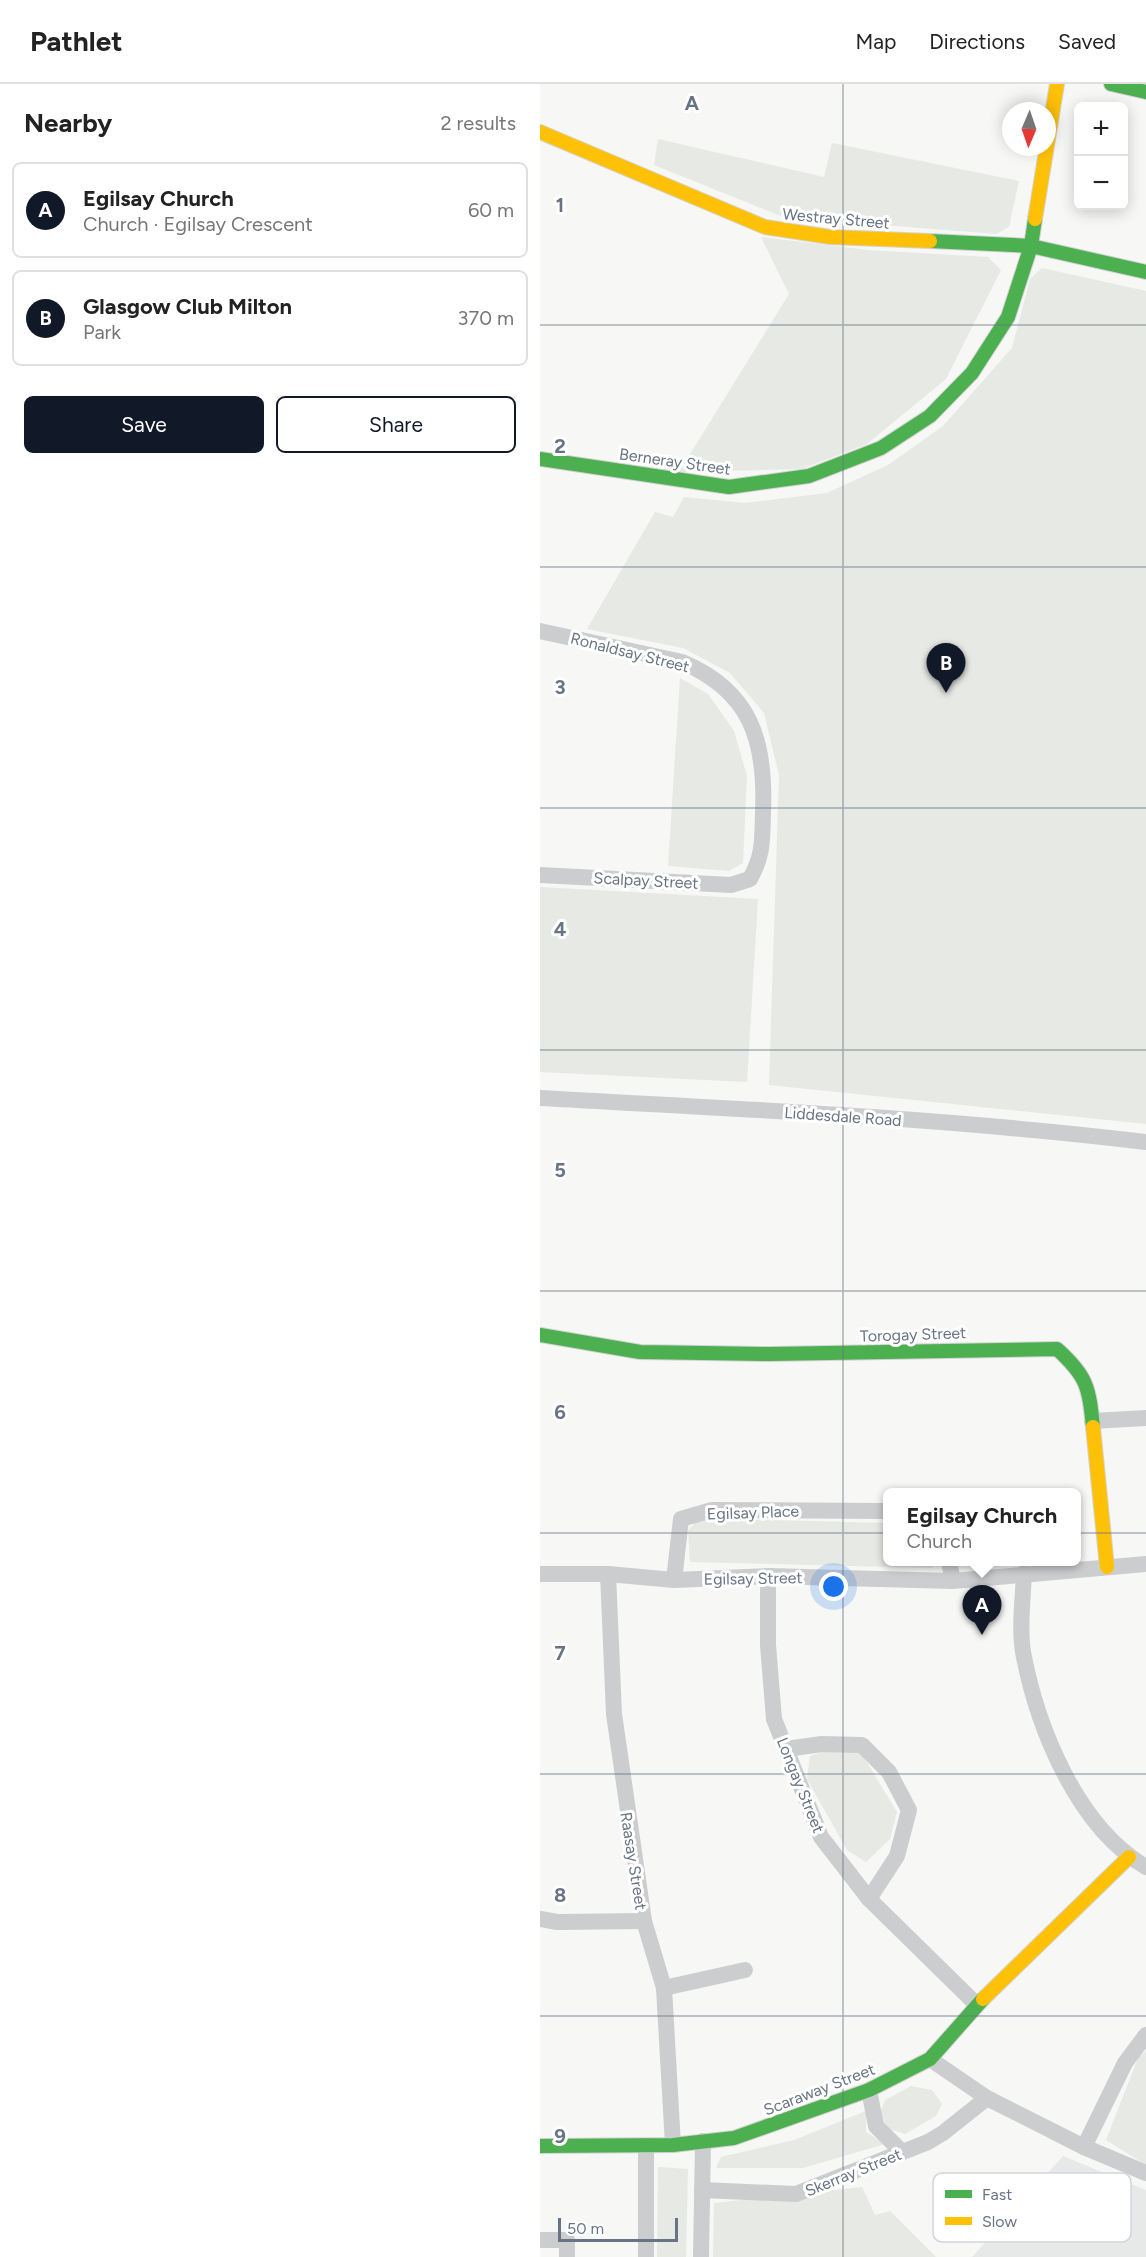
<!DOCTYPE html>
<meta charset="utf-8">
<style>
body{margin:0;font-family:Figtree,sans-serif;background:#f2f2f2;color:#222}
.controls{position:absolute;right:18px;top:18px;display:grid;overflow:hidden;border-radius:9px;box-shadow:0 3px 15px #0003}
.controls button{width:54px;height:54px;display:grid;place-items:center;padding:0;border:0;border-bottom:2px solid #e0e0e0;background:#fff;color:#222;font:30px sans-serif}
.compass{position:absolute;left:462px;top:18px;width:54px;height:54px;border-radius:50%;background:#fff;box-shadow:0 3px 15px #0003;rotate:182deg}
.scale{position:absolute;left:18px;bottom:15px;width:120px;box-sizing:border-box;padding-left:6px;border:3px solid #687484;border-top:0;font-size:16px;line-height:21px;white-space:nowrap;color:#687484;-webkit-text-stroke:4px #fff;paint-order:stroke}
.you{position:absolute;left:294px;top:1503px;width:21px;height:21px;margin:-15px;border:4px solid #fff;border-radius:50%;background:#1a73e8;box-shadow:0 0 0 9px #1a73e833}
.badge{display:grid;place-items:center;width:39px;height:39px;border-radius:50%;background:#111827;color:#fff;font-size:20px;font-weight:700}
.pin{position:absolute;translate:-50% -50px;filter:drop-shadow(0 2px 3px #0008)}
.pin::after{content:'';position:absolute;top:32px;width:21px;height:18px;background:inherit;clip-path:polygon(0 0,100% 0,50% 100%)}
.popup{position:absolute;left:343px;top:1404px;width:198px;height:78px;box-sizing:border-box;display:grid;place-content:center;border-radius:9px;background:#fff;filter:drop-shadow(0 2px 4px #0005);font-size:20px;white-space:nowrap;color:#767676}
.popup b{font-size:22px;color:#222}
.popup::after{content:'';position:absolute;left:50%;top:100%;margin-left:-12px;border:12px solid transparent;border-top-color:#fff}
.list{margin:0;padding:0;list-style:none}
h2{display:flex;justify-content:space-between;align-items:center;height:78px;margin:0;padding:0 24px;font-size:26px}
h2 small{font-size:20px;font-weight:400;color:#767676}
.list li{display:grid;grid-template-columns:39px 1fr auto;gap:18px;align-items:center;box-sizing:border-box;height:96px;margin:0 12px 12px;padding:0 12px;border:2px solid #e0e0e0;border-radius:9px}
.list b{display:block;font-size:22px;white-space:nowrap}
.list p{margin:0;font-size:20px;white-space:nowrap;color:#767676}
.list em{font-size:20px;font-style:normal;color:#767676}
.actions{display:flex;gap:12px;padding:18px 24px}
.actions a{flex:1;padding:14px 0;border:2px solid #111827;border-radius:9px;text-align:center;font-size:21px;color:#111827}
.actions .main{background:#111827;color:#fff}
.map{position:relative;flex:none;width:606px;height:2173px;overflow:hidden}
header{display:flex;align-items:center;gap:36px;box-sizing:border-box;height:84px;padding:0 30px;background:#fff;border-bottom:2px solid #e0e0e0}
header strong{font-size:28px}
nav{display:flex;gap:33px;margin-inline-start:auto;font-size:21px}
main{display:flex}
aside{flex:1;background:#fff}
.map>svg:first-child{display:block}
.built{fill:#e7e8e8}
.green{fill:#e6e9e4}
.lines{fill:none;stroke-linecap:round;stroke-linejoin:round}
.fast-casing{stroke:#d3d3d4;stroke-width:16}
.slow-casing{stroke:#d3d3d4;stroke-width:16}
.street{stroke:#cccdcf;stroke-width:16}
.fast{stroke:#4caf50;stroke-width:14}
.slow{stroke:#ffc107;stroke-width:14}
.grid{fill:none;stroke:#687484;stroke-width:1.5;stroke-opacity:0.55}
.labels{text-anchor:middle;stroke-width:6;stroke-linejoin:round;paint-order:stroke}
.street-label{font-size:16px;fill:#687484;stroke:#fff}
.key{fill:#fff;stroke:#d2d5da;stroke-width:1.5}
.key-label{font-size:16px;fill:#687484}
.grid-label{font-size:20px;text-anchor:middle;font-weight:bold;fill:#687484;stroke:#fff;stroke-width:6;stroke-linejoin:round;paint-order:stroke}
</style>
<header>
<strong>Pathlet</strong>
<nav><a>Map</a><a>Directions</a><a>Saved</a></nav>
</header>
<main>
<aside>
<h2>Nearby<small>2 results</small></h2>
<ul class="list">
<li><span class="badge">A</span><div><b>Egilsay Church</b><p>Church · Egilsay Crescent</p></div><em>60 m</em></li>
<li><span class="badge">B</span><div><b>Glasgow Club Milton</b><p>Park</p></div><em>370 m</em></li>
</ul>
<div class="actions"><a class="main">Save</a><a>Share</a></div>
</aside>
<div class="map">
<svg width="606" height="2173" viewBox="0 0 606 2173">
<rect width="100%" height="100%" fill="#f7f7f6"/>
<!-- built -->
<polygon class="built" points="523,2072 606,2106 606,2173 432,2173"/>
<!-- green -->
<g class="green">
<polygon points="118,55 284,93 292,59 479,97 469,143 456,150 243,133 114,81"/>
<polygon points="221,153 328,166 448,173 461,186 406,295 327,360 261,385 139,388 249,210"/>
<polygon points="502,184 606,207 606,1040 229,1001 239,691 224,629 190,589 143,564 47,545 115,428 133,433 144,413 205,419 287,409 348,381 403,342 472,264 490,195"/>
<polygon points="140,594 168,610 194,647 207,692 203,779 189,787 128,782"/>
<polygon points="0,803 218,815 207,998 0,988"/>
<polygon points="160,1434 347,1439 348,1478 393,1478 393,1484 150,1478 148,1446"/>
<polygon points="288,1666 320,1667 357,1728 350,1755 326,1778 307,1766 267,1695 270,1672"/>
<polygon points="606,1967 606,2081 566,2056 598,1974"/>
<polygon points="371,2002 392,2006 402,2020 396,2032 365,2050 350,2045 339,2032 345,2016"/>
<polygon points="326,2027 326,2048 345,2060 263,2084 176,2084 181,2073 254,2056"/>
<polygon points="118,2083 148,2085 146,2173 117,2173"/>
<polygon points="322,2103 335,2131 350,2127 396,2173 173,2173 174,2119"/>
</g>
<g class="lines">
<!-- fast casing -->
<g class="fast-casing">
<g id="fast">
<polyline points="571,0 606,8"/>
<polyline points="390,157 491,162 606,188"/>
<polyline points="0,375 189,403 269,392 341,364 390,332 432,289 468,233 491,162 495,135"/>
<path d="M0 1251 100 1268 230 1270 517 1265C547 1292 549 1303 553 1343"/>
<polyline points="0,2062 133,2061 194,2054 329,2006 390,1975 443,1915"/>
</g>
</g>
<!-- slow casing -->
<g class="slow-casing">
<g id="slow">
<polyline points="0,48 225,143 290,153 390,157"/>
<polyline points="495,135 517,0"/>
<polyline points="553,1343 567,1483"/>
<polyline points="443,1915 589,1773"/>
</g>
</g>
<!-- street -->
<g class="street">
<path d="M0 547 142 578C211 607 226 657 223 728 222 755 224 770 210 795L191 801 0 791"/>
<path d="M0 1014C202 1025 405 1034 606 1058"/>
<polyline points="552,1337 606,1334"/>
<polyline points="409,1478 413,1497"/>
<path d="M484 1489C483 1514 479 1543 483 1568 497 1643 537 1743 606 1783"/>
<polyline points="0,1490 68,1490 134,1496 228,1492 413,1497 606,1480"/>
<polyline points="68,1490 74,1630 104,1837 124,1904 133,2061"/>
<polyline points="228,1492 228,1561 234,1635 281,1753 329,1815 437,1921"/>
<polyline points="134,1496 141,1435 172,1426 348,1427"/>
<polyline points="246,1665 282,1660 322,1661 349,1688 369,1726 357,1772 329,1815"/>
<polyline points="0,1835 17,1838 104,1837"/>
<polyline points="124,1904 205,1886"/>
<polyline points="390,1975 447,2014 544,2063 606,2089"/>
<polyline points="329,2006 336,2042 362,2068"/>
<polyline points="544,2063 585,1979 606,1951"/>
<polyline points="162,2106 256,2110 388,2058 403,2049 447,2014"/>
<polyline points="0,2156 27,2156 27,2173"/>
<polyline points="106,2173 106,2062"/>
<polyline points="161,2173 163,2057"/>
</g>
<!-- fast -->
<use href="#fast" class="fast"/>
<!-- slow -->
<use href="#slow" class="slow"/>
</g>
<!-- grid -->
<path class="grid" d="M303 0V2173M0 241H606M0 483H606M0 724H606M0 966H606M0 1207H606M0 1449H606M0 1690H606M0 1932H606"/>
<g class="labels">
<!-- street labels -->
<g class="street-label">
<text transform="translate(296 134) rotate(5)" y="6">Westray Street</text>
<text transform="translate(135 377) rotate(8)" y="6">Berneray Street</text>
<text transform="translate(90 568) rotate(14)" y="6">Ronaldsay Street</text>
<text transform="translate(106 796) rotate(3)" y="6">Scalpay Street</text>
<text transform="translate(303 1032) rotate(4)" y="6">Liddesdale Road</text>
<text transform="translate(373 1250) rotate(-2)" y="6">Torogay Street</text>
<text transform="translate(213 1428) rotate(-2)" y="6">Egilsay Place</text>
<text transform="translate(213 1494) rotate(-1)" y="6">Egilsay Street</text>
<text transform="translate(261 1701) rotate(68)" y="6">Longay Street</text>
<text transform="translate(94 1777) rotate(81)" y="6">Raasay Street</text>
<text transform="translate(279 2005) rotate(-21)" y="6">Scaraway Street</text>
<text transform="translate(313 2088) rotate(-22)" y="6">Skerray Street</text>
</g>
</g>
<!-- legend -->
<rect x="393" y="2089" width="198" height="69" rx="9" class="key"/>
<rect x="405" y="2106" width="27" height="8" fill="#4caf50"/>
<rect x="405" y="2133" width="27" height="8" fill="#ffc107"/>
<g class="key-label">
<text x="442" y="2116">Fast</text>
<text x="442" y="2143">Slow</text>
</g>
<g class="grid-label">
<text x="152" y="26">A</text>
<text x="20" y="128">1</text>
<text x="20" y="369">2</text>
<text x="20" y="610">3</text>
<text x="20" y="852">4</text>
<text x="20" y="1093">5</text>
<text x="20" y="1335">6</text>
<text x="20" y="1576">7</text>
<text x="20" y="1818">8</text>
<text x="20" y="2059">9</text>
</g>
</svg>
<div class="controls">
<button>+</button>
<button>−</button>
</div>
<svg class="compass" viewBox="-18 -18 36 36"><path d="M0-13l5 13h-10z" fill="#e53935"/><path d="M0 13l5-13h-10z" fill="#767676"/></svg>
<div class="scale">50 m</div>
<div class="you"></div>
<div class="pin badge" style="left:442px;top:1551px">A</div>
<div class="popup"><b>Egilsay Church</b>Church</div>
<div class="pin badge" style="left:406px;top:609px">B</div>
</div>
</main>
